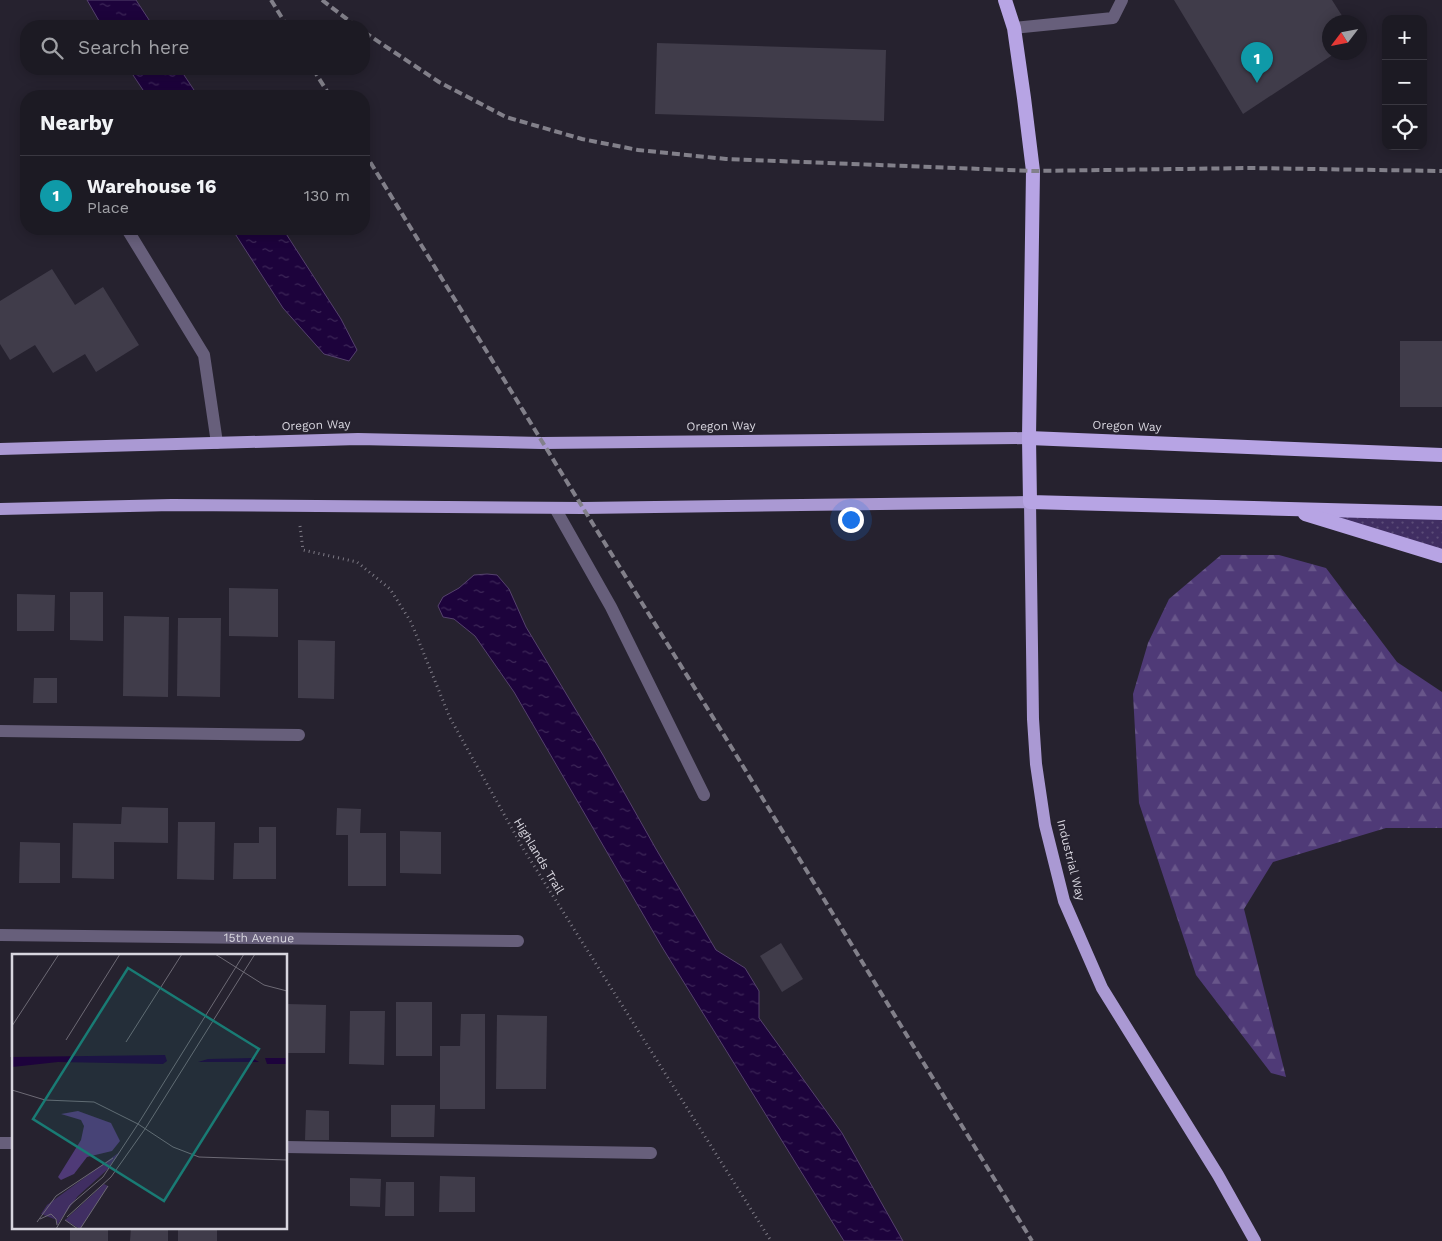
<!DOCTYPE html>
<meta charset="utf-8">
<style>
body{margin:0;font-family:"Work Sans",sans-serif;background:#292730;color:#f1f3f6}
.controls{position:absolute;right:15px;top:15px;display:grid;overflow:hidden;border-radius:10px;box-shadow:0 2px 12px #0003}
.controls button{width:45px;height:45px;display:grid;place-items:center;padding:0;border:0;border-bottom:1px solid #3a3841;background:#1c1a23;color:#f1f3f6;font:25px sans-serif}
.compass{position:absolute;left:1322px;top:15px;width:45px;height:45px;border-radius:50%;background:#1c1a23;box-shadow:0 2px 12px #0003;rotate:238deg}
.you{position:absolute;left:850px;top:519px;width:18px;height:18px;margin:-12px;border:4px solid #fff;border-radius:50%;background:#1a73e8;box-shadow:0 0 0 8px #1a73e833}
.badge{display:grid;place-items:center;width:32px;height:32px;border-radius:50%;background:#2563eb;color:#fff;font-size:16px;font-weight:700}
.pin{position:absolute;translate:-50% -41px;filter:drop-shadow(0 1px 2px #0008)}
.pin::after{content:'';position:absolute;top:26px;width:18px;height:15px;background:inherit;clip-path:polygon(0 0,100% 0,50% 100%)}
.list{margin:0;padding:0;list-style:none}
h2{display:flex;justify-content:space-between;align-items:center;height:65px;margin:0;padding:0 20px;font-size:21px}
h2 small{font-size:16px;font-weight:400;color:#a0a1a6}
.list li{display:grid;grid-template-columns:32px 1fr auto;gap:15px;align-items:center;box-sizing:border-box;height:80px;padding:0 20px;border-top:1px solid #3a3841}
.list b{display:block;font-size:19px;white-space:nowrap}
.list p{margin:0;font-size:16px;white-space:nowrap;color:#a0a1a6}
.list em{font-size:16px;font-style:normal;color:#a0a1a6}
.icon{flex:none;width:28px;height:28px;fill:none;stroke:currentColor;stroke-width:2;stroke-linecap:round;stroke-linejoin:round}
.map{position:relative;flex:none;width:1442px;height:1241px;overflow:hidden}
.search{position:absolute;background:#1c1a23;box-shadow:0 2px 12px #0003;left:20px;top:20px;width:350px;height:55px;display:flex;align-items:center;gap:12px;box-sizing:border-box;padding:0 18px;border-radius:20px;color:#a0a1a6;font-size:19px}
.panel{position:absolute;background:#1c1a23;box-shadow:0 2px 12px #0003;left:20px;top:90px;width:350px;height:145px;border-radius:20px}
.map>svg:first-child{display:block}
.green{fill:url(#green-dots)}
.forest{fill:url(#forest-firs)}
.water{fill:url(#water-ripples);stroke:#55426d}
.building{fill:#403c4a}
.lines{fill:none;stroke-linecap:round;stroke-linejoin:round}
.path{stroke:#7e7b86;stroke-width:3;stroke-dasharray:1 4;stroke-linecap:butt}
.service{stroke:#675f7b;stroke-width:12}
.minor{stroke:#675f7b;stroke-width:12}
.primary{stroke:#aa99d3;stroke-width:12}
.trunk{stroke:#b7a4e4;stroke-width:14}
.rail{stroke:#82808a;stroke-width:4;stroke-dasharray:8 4;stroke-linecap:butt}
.labels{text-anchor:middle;stroke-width:4;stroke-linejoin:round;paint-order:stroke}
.street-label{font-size:12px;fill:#d8d6df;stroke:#26222f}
.inset-road{fill:none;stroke:#6d6a75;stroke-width:1}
.view{fill:#197b74;fill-opacity:0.15;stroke:#197b74;stroke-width:2.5}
.inset-edge{fill:none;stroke:#d8d6df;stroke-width:2.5}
</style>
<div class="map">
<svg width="1442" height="1241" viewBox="0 0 1442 1241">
<defs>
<pattern id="green-dots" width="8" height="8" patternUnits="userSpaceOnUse" patternTransform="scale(1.25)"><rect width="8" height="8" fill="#402e62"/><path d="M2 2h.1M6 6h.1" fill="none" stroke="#5b4c78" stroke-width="1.8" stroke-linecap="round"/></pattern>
<pattern id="forest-firs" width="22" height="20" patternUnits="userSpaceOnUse" patternTransform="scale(1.25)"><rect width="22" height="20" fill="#4f3a77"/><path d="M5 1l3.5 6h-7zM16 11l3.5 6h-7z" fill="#68568a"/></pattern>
<pattern id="water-ripples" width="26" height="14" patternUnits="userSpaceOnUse" patternTransform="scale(1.25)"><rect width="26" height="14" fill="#1d033c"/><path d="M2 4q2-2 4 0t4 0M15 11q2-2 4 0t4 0" fill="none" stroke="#3d2758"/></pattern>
</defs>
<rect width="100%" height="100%" fill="#26222f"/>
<!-- green -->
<polygon class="green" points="1288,509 1442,513 1442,556"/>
<!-- forest -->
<polygon class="forest" points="1221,555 1279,555 1326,568 1397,662 1442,692 1442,828 1386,828 1273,862 1244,909 1286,1077 1271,1073 1196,975 1139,803 1133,694 1148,643 1169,599"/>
<!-- water -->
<g class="water">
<polygon points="87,0 136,0 153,26 102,26"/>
<polygon points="129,69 180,69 198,96 147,96"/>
<polygon points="232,229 283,229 341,319 357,350 349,361 324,354 283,308"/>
<polygon points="487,574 497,575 509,589 526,627 603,755 656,849 716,950 745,968 759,991 759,1018 842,1133 903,1241 844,1241 662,947 514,692 475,636 454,619 443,617 438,606 443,597 459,588 474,575"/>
</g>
<!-- building -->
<g class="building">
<polygon points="1174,0 1332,0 1346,22 1330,22 1330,52 1337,52 1243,114"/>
<polygon points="657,43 886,50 884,121 655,114"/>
<polygon points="52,269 75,305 103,287 139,345 96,372 85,354 53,373 35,345 10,360 0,344 0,301"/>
<rect x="1400" y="341" width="42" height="66"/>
<polygon points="229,588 278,589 278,637 229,636"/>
<polygon points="70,592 103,592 103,641 70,640"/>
<polygon points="17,594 55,595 54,631 17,631"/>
<polygon points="124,616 169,617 168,697 123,696"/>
<polygon points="178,618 221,618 220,697 177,696"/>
<polygon points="298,640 335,641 334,699 298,698"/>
<polygon points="34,678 57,678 57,703 33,703"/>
<polygon points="122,807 168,808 168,843 114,842 114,879 72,878 73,823 121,824"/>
<polygon points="337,808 361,809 360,833 386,833 386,886 348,886 348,835 336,835"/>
<polygon points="178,822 215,822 214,880 177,879"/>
<polygon points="259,827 276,827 276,879 233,879 234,843 259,843"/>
<polygon points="400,831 441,832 441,874 400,873"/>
<polygon points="20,842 60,843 60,883 19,883"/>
<polygon points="781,943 803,979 782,992 760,956"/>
<rect x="10" y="1000" width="4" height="57"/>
<rect x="396" y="1002" width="36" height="54"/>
<polygon points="287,1004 326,1005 325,1053 287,1053"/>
<polygon points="350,1011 385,1011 384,1065 349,1064"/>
<polygon points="461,1014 485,1014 485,1109 440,1109 440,1046 460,1046"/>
<polygon points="497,1015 547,1016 546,1089 496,1089"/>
<polygon points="391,1105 435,1105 434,1137 391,1137"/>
<polygon points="306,1110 329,1111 329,1140 305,1140"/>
<polygon points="440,1176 475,1177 475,1212 439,1212"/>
<polygon points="350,1178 381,1179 380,1207 350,1206"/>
<polygon points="386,1182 414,1182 414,1216 385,1216"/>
<rect x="70" y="1227" width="38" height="14"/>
<polygon points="131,1227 168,1227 168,1241 130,1241"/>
<rect x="178" y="1227" width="39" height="14"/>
</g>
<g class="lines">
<!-- path -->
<polyline class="path" points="300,526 303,550 357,562 390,589 411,622 450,718 524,850 771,1241"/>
<!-- service -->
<g class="service">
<polyline points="1014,28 1113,18 1122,0"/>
<polyline points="127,229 204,355 217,443"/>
<polyline points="555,508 611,607 704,795"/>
<polyline points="0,731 299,735"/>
<polyline points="0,1143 14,1143"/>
<polyline points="286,1147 651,1153"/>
</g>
<!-- minor -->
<path class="minor" id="s1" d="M0 935 518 941"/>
<!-- primary -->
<g class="primary">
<polyline points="0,449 358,439 542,443 1029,438"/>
<polyline points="0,509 172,505 583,508 1030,502 1033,719 1036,764 1045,825 1064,901 1102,988 1218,1175 1255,1241"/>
</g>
<!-- trunk -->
<g class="trunk">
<polyline points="1005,0 1014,28 1024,98 1033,171 1029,438 1030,502 1442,513"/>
<polyline points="1029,438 1442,455"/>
<polyline points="1305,514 1442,556"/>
</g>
<!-- rail -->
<g class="rail">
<polyline points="271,0 287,26"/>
<polyline points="322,0 356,26"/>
<polyline points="364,32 439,82 506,117 582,139 638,150 726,159 1033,171 1251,168 1442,171"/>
<polyline points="313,69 330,96"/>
<polyline points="364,152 583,508 727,740 1032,1241"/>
</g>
</g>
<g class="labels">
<!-- street labels -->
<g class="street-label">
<text transform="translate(316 425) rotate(-2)" y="4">Oregon Way</text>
<text transform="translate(721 426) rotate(-1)" y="4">Oregon Way</text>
<text transform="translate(1127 426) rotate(2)" y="4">Oregon Way</text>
<text transform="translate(539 856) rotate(59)" y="4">Highlands Trail</text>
<text transform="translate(1071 860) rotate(76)" y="4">Industrial Way</text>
<text dy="4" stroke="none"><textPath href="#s1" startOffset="259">15th Avenue</textPath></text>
</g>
</g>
<!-- overview -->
<g transform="translate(12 954)">
<rect width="275" height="275" fill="#26222f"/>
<path d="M109 197 96 215 66 242 45 271V266L29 260 35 251ZM92 230 96 232 68 275 53 266Z" fill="#402e62"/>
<path d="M66 157 99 169 108 187 100 197 75 203 62 220 49 226 46 223 69 186 72 172 69 166 49 160Z" fill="#4f3a77"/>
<path d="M153 101 155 107 151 110 46 108 0 113V103ZM240 104 247 108H186L196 105ZM253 104H275V110H255Z" fill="#1d033c"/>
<path class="inset-road" d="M203 0 252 31 275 37M0 72 47 0M54 86 108 0M114 88 170 0M0 136 33 146 82 148 126 170 232 0M133 175 243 0M55 263 99 223 133 175M28 265 39 260 44 265 45 271M53 266 66 275M25 268 44 242 101 204M44 275 58 251 91 223 126 170 161 193 187 203 275 206M68 275 96 232"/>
<path class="view" d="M116 14 247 95 152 247 21 165Z"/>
<rect width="275" height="275" class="inset-edge"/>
</g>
</svg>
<div class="controls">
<button>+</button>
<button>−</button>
<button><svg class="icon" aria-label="locate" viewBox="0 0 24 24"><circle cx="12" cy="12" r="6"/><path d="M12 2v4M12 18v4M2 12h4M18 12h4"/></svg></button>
</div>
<svg class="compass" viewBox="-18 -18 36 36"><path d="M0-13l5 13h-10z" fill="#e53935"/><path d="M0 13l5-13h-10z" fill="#a0a1a6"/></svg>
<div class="you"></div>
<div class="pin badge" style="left:1257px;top:83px;background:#0f9aa8">1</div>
<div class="search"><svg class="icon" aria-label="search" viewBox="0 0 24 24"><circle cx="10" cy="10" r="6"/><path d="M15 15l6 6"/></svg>Search here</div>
<section class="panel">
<h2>Nearby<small></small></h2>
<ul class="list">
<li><span class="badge" style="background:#0f9aa8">1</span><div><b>Warehouse 16</b><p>Place</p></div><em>130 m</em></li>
</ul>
</section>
</div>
